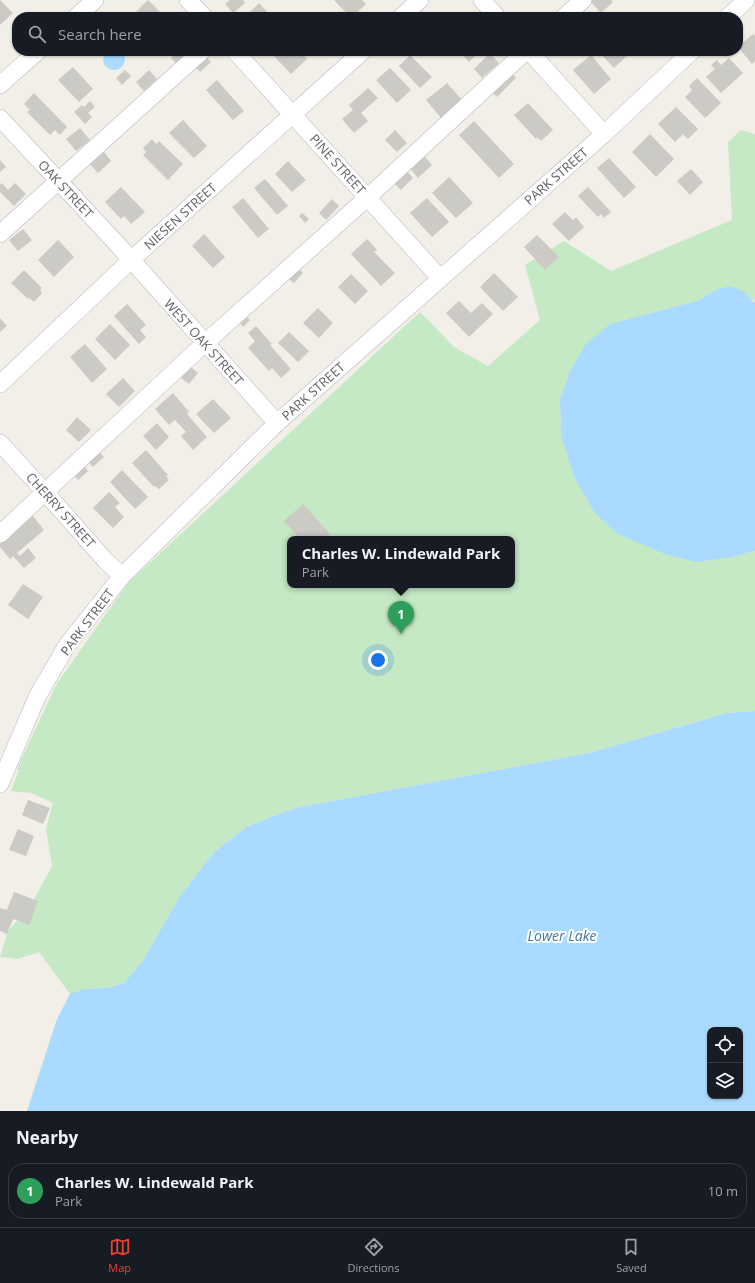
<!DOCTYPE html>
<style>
body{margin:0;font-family:"Open Sans",sans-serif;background:#20242c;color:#f1f3f6}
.controls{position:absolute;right:12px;bottom:12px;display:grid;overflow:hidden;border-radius:8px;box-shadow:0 1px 3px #0004}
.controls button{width:36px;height:36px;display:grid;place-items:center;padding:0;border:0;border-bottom:1px solid #363941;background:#171b24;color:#f1f3f6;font:20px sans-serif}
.you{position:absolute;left:378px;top:660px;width:14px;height:14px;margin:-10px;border:3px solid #fff;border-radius:50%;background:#1a73e8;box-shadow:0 0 0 6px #1a73e833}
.badge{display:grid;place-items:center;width:26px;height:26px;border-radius:50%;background:#ea4335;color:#fff;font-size:13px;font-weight:700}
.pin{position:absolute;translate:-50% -33px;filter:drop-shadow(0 1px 2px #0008)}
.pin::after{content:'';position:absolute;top:21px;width:14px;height:12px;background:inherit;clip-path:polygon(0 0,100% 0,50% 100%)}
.popup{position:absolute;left:287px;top:536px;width:228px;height:52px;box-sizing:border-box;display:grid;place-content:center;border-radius:8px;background:#171b24;filter:drop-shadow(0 1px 3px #0005);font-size:13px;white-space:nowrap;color:#9ea1a6}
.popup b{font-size:15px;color:#f1f3f6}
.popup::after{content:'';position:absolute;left:50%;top:100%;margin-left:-8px;border:8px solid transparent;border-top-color:#171b24}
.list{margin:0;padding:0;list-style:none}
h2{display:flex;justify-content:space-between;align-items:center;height:52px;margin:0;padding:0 16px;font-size:17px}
h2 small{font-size:13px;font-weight:400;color:#9ea1a6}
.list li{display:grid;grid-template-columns:26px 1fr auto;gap:12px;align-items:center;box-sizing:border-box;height:56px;margin:0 8px 8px;padding:0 8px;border:1px solid #363941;border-radius:16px}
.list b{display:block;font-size:15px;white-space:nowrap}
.list p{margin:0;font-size:13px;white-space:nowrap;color:#9ea1a6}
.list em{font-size:13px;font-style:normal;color:#9ea1a6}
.icon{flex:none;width:22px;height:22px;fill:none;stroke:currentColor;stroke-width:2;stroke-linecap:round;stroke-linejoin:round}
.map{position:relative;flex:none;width:755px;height:1111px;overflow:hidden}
.search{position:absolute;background:#171b24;box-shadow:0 1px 3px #0004;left:12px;right:12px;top:12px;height:44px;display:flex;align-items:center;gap:10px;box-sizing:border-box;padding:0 14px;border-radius:16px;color:#9ea1a6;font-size:15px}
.sheet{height:116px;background:#171b24}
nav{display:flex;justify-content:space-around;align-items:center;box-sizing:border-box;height:56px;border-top:1px solid #363941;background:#171b24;font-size:11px;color:#9ea1a6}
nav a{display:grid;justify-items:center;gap:2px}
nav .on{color:#ea4335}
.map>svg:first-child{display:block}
.green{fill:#c5e8c5;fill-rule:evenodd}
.water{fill:#aadaff;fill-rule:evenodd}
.building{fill:#cccac5}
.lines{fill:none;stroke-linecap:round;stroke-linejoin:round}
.minor-casing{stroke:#b5b8bc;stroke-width:18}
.minor{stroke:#fff;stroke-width:17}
.labels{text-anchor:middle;stroke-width:4;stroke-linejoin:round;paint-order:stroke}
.street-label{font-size:13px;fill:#5f6368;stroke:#fff}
.water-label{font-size:14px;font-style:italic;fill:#4174aa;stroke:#fff}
</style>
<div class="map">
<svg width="755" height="1111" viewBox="0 0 755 1111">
<rect width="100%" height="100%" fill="#f1efe8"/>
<!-- green -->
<path class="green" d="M741 130 755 134V303L754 300 718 289 697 301 665 310 571 369 560 399 561 435 732 557 755 551V711L727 713 589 753 295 808 248 826 214 852 180 896 142 962 124 983 107 988 83 989 70 994 39 952 18 959 0 957 8 931 31 905 52 866 46 829 53 803 31 793 11 791 19 770 17 769 56 685 127 584 420 312 454 347 488 366 540 320 525 265 564 241 611 271 732 220 728 142ZM290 539H512V585H290Z"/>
<!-- water -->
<g class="water">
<path d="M107 51H121C124 54 126 58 124 63 118 78 94 66 107 51Z"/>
<polygon points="731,286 743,291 755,303 755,551 732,557 696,562 665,554 618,534 595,513 574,477 561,435 560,399 571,369 586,344 610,324 697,301 718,289"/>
<path d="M755 711V1111H27L57 1019 70 994 83 989 107 988 124 983 142 962 180 896 214 852 248 826 295 808 589 753 727 713ZM710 1030H740V1096H710Z"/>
</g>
<!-- building -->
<g class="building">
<polygon points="0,0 13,13 0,25"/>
<polygon points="148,0 165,17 136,17 133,15"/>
<polygon points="230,0 243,0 245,3 233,13 225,4"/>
<polygon points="334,0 362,0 366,4 352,17 350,17"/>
<polygon points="589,0 611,0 613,2 601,13"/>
<polygon points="259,3 267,12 262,17 245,17"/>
<polygon points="753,34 755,36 755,61 752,64 738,47"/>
<polygon points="178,51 183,51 188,55 178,65 171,58"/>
<polygon points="269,51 300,51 307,59 291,74"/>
<polygon points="459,51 476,51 478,53 469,62"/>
<polygon points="598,51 623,51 627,56 614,68"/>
<polygon points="203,53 211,62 200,72 192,63"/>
<polygon points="490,53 499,63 482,78 474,69"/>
<polygon points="410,55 432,77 420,88 399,66"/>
<polygon points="591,55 611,79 594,94 573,70"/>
<polygon points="729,58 743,73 721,93 706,77 715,69 711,65 717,60 721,65"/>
<polygon points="73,67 93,89 79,102 58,80"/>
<polygon points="390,68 411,90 397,103 376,80"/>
<polygon points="125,70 131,76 122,85 116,78"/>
<polygon points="149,70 157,79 144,91 136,82"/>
<polygon points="508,70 516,78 497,97 489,89"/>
<polygon points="697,78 721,103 705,118 685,97 692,90 689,86"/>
<polygon points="217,80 244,111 233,120 206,90"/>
<polygon points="447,83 462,100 441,118 426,100"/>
<polygon points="368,88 378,98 361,113 368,121 354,133 342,119 353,110 349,105"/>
<polygon points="34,93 67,127 60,135 55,130 50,135 27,112 30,110 24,104"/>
<polygon points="90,101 95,107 88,113 92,117 85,124 74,112 82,105 84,107"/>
<polygon points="528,103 553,130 541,141 537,137 536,139 514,115"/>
<polygon points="676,107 698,129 688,139 683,134 675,142 658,124"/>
<polygon points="183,120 207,146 194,158 169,133"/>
<polygon points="474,121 514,164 499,178 459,135"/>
<polygon points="80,128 90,140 76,151 66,139"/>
<polygon points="395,130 407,143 397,152 385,140"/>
<polygon points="650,134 674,159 656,177 632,152"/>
<polygon points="152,139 156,144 159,141 183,164 168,180 143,155 146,152 143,148"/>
<polygon points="100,147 111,161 98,173 86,160"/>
<polygon points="421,152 432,165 418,178 407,165"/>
<polygon points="609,158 636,187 624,198 597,168"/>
<polygon points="0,160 6,167 0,172"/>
<polygon points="288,161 306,180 292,192 275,174"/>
<polygon points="404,168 413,178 401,190 391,180"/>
<polygon points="691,169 703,182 690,195 677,181"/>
<polygon points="449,177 473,203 456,218 432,193"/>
<polygon points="265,179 288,206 277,215 254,188"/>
<polygon points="2,183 8,190 15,183 26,194 14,206 0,192 0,185"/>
<polygon points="121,187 145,212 131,224 124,216 121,219 105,202"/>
<polygon points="588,187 611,212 604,218 601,214 598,217 578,196"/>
<polygon points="243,198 269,229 258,238 232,207"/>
<polygon points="427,198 449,222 432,237 410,213"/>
<polygon points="332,199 339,206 326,220 319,213"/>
<polygon points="565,212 573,220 576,217 584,227 569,241 552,224"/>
<polygon points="302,213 309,219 305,223 299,216"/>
<polygon points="23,229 32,240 18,251 9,240"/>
<polygon points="204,234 225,257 213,268 192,246"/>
<polygon points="537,235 559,257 545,270 524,247"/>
<polygon points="367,239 377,250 374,252 395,273 381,286 351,254"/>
<polygon points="58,240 74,257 54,277 38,260"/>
<polygon points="296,266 303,273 294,283 286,277"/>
<polygon points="24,270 42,288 40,290 42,293 34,302 29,298 28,299 11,283"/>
<polygon points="494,273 518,297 503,311 480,287"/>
<polygon points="351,274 368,291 355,304 338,287"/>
<polygon points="459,301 471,313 482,303 493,314 469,337 446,313"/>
<polygon points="127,304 146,325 140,330 146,337 139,344 114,316"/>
<polygon points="318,308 333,323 319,338 303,323"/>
<polygon points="246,316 250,320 243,327 239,322"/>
<polygon points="0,318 7,326 0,332"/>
<polygon points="110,324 130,345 115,360 95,339"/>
<polygon points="256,326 272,344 270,345 291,369 281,378 272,368 269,371 248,348 255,341 248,333"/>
<polygon points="289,332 309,351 298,362 278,343"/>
<polygon points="85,344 107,369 92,383 70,357"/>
<polygon points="186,363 198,373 189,384 177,375"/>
<polygon points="123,378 135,391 119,407 106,394"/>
<polygon points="173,393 189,412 187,414 207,437 193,450 181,436 186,432 175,420 169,425 155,409"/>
<polygon points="213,399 231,418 214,433 196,414"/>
<polygon points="77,417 91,430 79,442 66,430"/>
<polygon points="157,423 169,437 156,450 143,436"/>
<polygon points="95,447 104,457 93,467 85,458"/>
<polygon points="146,450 168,475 166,476 169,480 159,489 155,486 154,487 132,463"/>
<polygon points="81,462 88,471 78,480 70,471"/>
<polygon points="122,470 148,497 135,509 110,482"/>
<polygon points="109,492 120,503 115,507 124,517 113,528 93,508"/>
<polygon points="303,504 330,534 325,539 300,539 284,521"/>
<polygon points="33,516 44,530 17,553 20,556 28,548 36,558 24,568 13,556 10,559 0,547 0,544"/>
<polygon points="23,584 43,597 28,619 8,605"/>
<polygon points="28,800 50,808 43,824 22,815"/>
<polygon points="18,829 34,836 26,856 9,850"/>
<polygon points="14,892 38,901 29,925 13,919 7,934 0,931 0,908 7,910"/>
</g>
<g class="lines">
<!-- minor casing -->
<g class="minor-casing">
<g id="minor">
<polyline points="188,0 204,17"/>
<polyline points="482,0 497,17"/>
<polyline points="76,17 95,0"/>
<polyline points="401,17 420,0"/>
<polyline points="564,17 583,0"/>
<polyline points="728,17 746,0"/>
<polyline points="235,51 440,278"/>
<polyline points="529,51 604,134"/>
<polyline points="0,85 38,51"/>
<polyline points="0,118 118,245 277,423"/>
<polyline points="0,234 202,51"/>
<polyline points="0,384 131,260 363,51"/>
<polyline points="0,443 45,492 105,560 122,576"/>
<polyline points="0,534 205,343 368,197 526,51"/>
<polyline points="0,784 37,697 67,645 122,576 277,423 604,134 692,51"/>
</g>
</g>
<!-- minor -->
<use href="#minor" class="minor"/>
</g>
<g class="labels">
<!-- street labels -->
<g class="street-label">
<text transform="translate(338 164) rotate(48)" y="5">PINE STREET</text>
<text transform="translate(556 176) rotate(-41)" y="5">PARK STREET</text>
<text transform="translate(66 189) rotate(47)" y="5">OAK STREET</text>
<text transform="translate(180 216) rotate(-42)" y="5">NIESEN STREET</text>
<text transform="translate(204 342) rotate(48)" y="5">WEST OAK STREET</text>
<text transform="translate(313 391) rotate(-42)" y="5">PARK STREET</text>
<text transform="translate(61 510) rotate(48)" y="5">CHERRY STREET</text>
<text transform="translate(87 622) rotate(-53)" y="5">PARK STREET</text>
</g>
<!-- water labels -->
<g class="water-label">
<text x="562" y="941">Lower Lake</text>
</g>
</g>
</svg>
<div class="controls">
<button><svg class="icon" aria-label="locate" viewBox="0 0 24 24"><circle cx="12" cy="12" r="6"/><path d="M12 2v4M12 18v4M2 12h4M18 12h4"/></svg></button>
<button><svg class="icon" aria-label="layers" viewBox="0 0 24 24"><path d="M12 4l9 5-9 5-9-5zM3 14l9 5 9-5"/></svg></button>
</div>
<div class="you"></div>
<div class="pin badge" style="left:401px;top:634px;background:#2e9e5b">1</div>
<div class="popup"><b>Charles W. Lindewald Park</b>Park</div>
<div class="search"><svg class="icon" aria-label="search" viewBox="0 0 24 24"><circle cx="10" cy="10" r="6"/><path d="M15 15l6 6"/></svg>Search here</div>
</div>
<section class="sheet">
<h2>Nearby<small></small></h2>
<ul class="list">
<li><span class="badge" style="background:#2e9e5b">1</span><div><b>Charles W. Lindewald Park</b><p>Park</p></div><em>10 m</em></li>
</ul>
</section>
<nav>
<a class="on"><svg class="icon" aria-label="map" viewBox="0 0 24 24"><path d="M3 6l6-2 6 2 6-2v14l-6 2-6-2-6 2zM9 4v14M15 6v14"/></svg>Map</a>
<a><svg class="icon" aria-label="directions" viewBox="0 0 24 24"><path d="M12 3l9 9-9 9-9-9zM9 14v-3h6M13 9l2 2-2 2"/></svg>Directions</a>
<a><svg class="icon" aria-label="saved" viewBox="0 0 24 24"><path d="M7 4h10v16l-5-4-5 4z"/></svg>Saved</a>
</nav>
